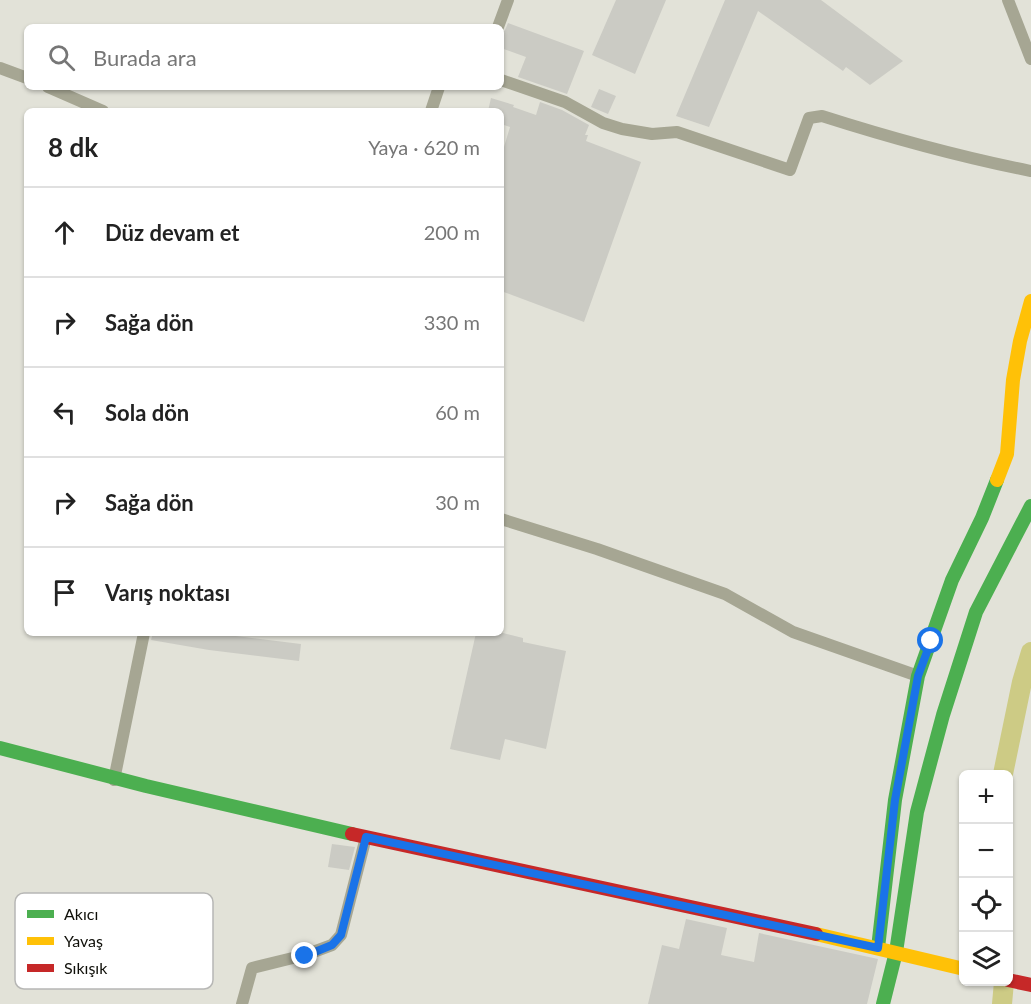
<!DOCTYPE html>
<html lang="tr">
<meta charset="utf-8">
<style>
body{margin:0;font-family:Lato,sans-serif;background:#f2f2f2;color:#222}
.controls{position:absolute;right:18px;bottom:18px;display:grid;overflow:hidden;border-radius:9px;box-shadow:0 2px 4px #0004}
.controls button{width:54px;height:54px;display:grid;place-items:center;padding:0;border:0;border-bottom:2px solid #e0e0e0;background:#fff;color:#222;font:30px sans-serif}
.stop{position:absolute;width:18px;height:18px;margin:-14px;border:4px solid #1a73e8;border-radius:50%;background:#fff}
.stop.end{background:#1a73e8;border-color:#fff;box-shadow:0 2px 6px #0008}
.list{margin:0;padding:0;list-style:none}
h2{display:flex;justify-content:space-between;align-items:center;height:78px;margin:0;padding:0 24px;font-size:26px}
h2 small{font-size:20px;font-weight:400;color:#767676}
.list li{display:grid;grid-template-columns:39px 1fr auto;gap:18px;align-items:center;box-sizing:border-box;height:90px;padding:0 24px;border-top:2px solid #e0e0e0}
.list b{display:block;font-size:22px;white-space:nowrap}
.list em{font-size:20px;font-style:normal;color:#767676}
.icon{flex:none;width:33px;height:33px;fill:none;stroke:currentColor;stroke-width:2;stroke-linecap:round;stroke-linejoin:round}
.map{position:relative;flex:none;width:1031px;height:1004px;overflow:hidden}
.search{position:absolute;background:#fff;box-shadow:0 2px 4px #0004;left:24px;top:24px;width:480px;height:66px;display:flex;align-items:center;gap:15px;box-sizing:border-box;padding:0 21px;border-radius:9px;color:#767676;font-size:22px}
.panel{position:absolute;background:#fff;box-shadow:0 2px 4px #0004;left:24px;top:108px;width:480px;height:528px;border-radius:9px}
.map>svg:first-child{display:block}
.lines{fill:none;stroke-linecap:round;stroke-linejoin:round}
.river{stroke:#cdcb85;stroke-width:20}
.building{fill:#cbcbc4}
.street{stroke:#a6a693;stroke-width:12}
.fast{stroke:#4caf50;stroke-width:14}
.slow{stroke:#ffc107;stroke-width:14}
.jam{stroke:#c62828;stroke-width:14}
.route{stroke:#1a73e8;stroke-width:8}
.key{fill:#fff;stroke:#b7b7b5;stroke-width:1.5}
.key-label{font-size:16px;fill:#0f0f09}
</style>
<div class="map">
<svg width="1031" height="1004" viewBox="0 0 1031 1004">
<rect width="100%" height="100%" fill="#e2e2d8"/>
<g class="lines">
<!-- river -->
<g class="river">
<polyline points="1003,774 1022,682 1031,652"/>
<polyline points="1002,1004 1004,982"/>
</g>
</g>
<!-- building -->
<g class="building">
<polygon points="616,0 666,0 635,74 592,55"/>
<polygon points="725,0 821,0 903,61 870,85 846,67 843,71 758,11 709,127 676,116"/>
<polygon points="508,23 584,51 567,94 518,77 526,57 501,48 501,34 505,30"/>
<polygon points="599,89 616,96 608,114 591,107"/>
<polygon points="491,98 514,105 513,107 536,115 540,102 562,110 589,125 585,135 588,135 586,141 641,162 584,322 501,291 501,157 510,127 501,124 501,111 488,111"/>
<polygon points="153,633 212,633 301,644 299,661 209,650 151,640"/>
<polygon points="476,633 503,633 523,638 523,642 566,651 546,749 505,739 500,760 450,749"/>
<polygon points="332,844 355,847 349,870 328,867"/>
<polygon points="686,919 727,928 721,955 754,962 759,933 878,959 867,1004 648,1004 662,945 679,949"/>
</g>
<g class="lines">
<!-- street -->
<g class="street">
<polyline points="1008,0 1031,59"/>
<polyline points="498,27 508,0"/>
<polyline points="0,68 27,78"/>
<path d="M501 80 565 102 603 123 622 129 652 134 677 132 790 170 809 118 822 116C891 138 960 157 1031 171"/>
<polyline points="48,87 103,111"/>
<polyline points="431,111 439,87"/>
<polyline points="501,519 597,549 725,594 793,632 918,676"/>
<polyline points="114,780 144,633"/>
<polyline points="242,1004 252,968 305,955 332,945 341,935 366,837"/>
</g>
<!-- fast -->
<g class="fast">
<polyline points="0,748 146,786 352,834"/>
<polyline points="878,948 895,800 918,676 952,580 982,518 997,480"/>
<polyline points="883,1004 896,952 917,812 943,715 976,612 1031,506"/>
</g>
<!-- slow -->
<g class="slow">
<polyline points="997,480 1007,454 1013,380 1020,341 1031,301"/>
<polyline points="816,934 964,969"/>
</g>
<!-- jam -->
<g class="jam">
<polyline points="352,834 816,934"/>
<polyline points="1008,980 1031,985"/>
</g>
</g>
<g class="lines">
<!-- route -->
<polyline class="route" points="305,956 332,945 341,935 366,837 878,948 895,800 918,676 931,641"/>
</g>
<!-- legend -->
<rect x="15" y="893" width="198" height="96" rx="9" class="key"/>
<rect x="27" y="910" width="27" height="8" fill="#4caf50"/>
<rect x="27" y="937" width="27" height="8" fill="#ffc107"/>
<rect x="27" y="964" width="27" height="8" fill="#c62828"/>
<g class="key-label">
<text x="64" y="920">Akıcı</text>
<text x="64" y="947">Yavaş</text>
<text x="64" y="974">Sıkışık</text>
</g>
</svg>
<div class="controls">
<button>+</button>
<button>−</button>
<button><svg class="icon" aria-label="locate" viewBox="0 0 24 24"><circle cx="12" cy="12" r="6"/><path d="M12 2v4M12 18v4M2 12h4M18 12h4"/></svg></button>
<button><svg class="icon" aria-label="layers" viewBox="0 0 24 24"><path d="M12 4l9 5-9 5-9-5zM3 14l9 5 9-5"/></svg></button>
</div>
<div class="stop" style="left:931px;top:641px"></div>
<div class="stop end" style="left:305px;top:956px"></div>
<div class="search"><svg class="icon" aria-label="search" viewBox="0 0 24 24"><circle cx="10" cy="10" r="6"/><path d="M15 15l6 6"/></svg>Burada ara</div>
<section class="panel">
<h2>8 dk<small>Yaya · 620 m</small></h2>
<ul class="list">
<li><svg class="icon" aria-label="ahead" viewBox="0 0 24 24"><path d="M12 20V5M6 11l6-6 6 6"/></svg><div><b>Düz devam et</b></div><em>200 m</em></li>
<li><svg class="icon" aria-label="right" viewBox="0 0 24 24"><path d="M7 20v-9h11M14 6l5 5-5 5"/></svg><div><b>Sağa dön</b></div><em>330 m</em></li>
<li><svg class="icon" aria-label="left" viewBox="0 0 24 24"><path d="M17 20v-9H6M10 6l-5 5 5 5"/></svg><div><b>Sola dön</b></div><em>60 m</em></li>
<li><svg class="icon" aria-label="right" viewBox="0 0 24 24"><path d="M7 20v-9h11M14 6l5 5-5 5"/></svg><div><b>Sağa dön</b></div><em>30 m</em></li>
<li><svg class="icon" aria-label="arrive" viewBox="0 0 24 24"><path d="M6 21V4h12l-3 4 3 4H6"/></svg><div><b>Varış noktası</b></div></li>
</ul>
</section>
</div>
